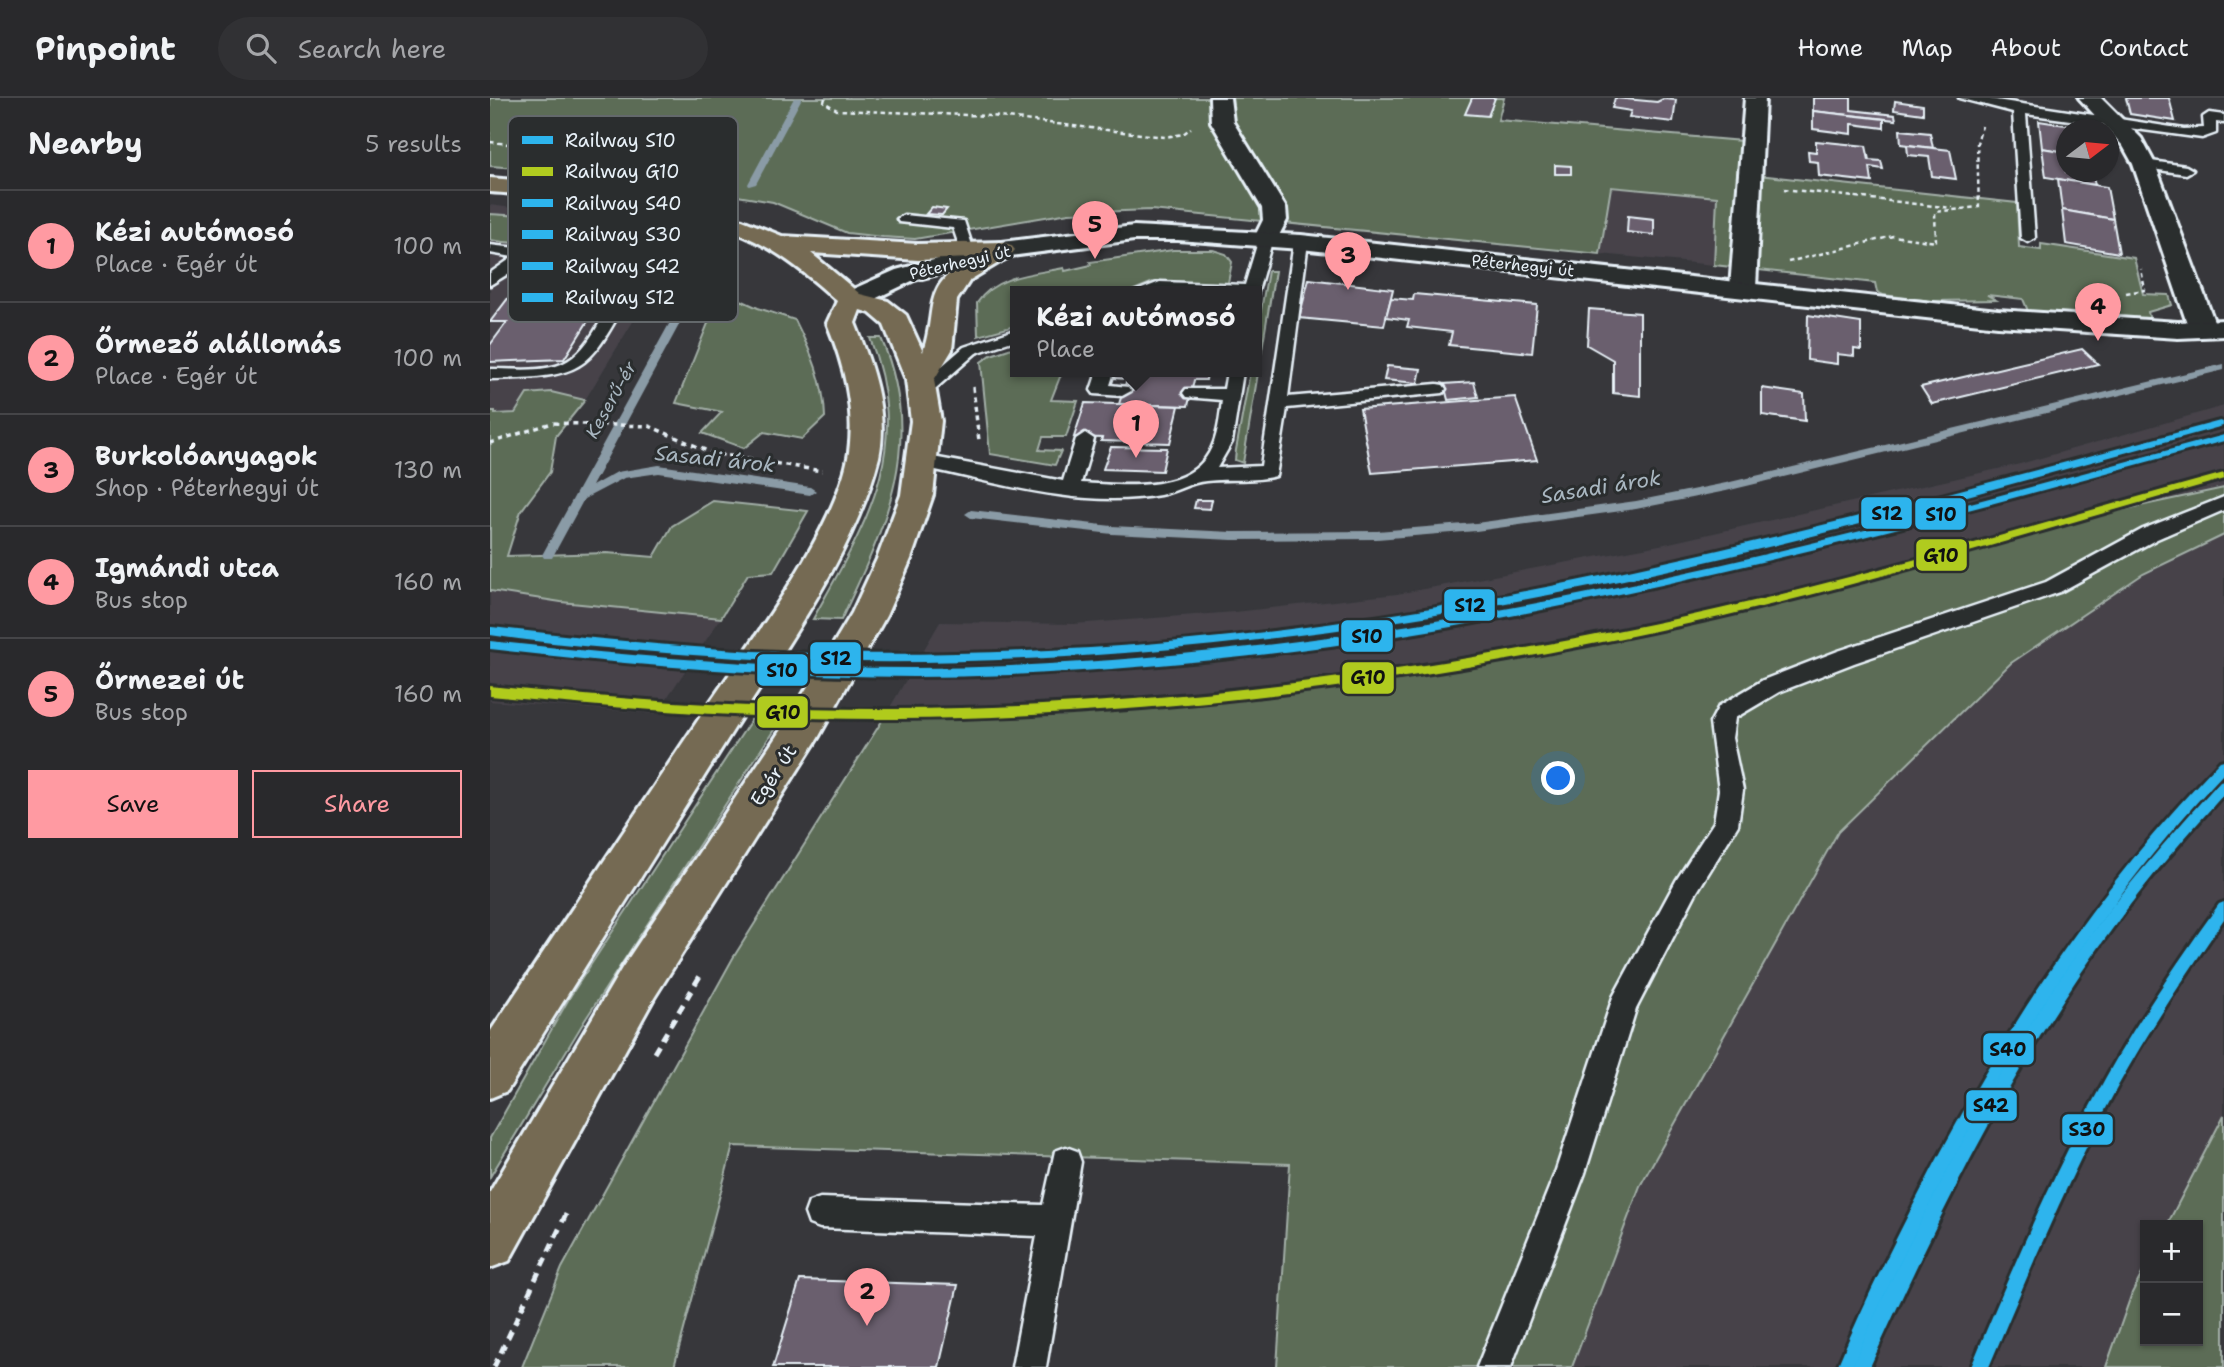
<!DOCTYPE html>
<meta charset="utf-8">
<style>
body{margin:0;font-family:"Shantell Sans",sans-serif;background:#313134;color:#f1f3f6}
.controls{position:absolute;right:21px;bottom:21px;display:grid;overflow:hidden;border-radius:0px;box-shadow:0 2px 5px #0004}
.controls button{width:63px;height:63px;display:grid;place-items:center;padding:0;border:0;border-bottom:2px solid #454548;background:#29292c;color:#f1f3f6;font:35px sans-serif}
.compass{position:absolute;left:1566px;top:21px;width:63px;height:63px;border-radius:50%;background:#29292c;box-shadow:0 2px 5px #0004;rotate:74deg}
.you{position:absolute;left:1069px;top:681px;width:24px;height:24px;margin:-18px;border:5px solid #fff;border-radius:50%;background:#1a73e8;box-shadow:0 0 0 10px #1a73e833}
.badge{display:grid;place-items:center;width:46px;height:46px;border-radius:50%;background:#ff9aa2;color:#111;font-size:23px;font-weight:700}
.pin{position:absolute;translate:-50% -58px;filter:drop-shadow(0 2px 4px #0008)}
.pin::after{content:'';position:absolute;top:37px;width:24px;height:21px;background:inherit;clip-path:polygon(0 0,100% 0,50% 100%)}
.popup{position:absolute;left:520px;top:188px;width:252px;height:91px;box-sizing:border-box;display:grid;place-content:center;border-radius:0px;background:#29292c;filter:drop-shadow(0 2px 5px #0005);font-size:23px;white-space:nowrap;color:#a5a6a9}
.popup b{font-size:26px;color:#f1f3f6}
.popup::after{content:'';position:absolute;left:50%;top:100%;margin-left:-14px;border:14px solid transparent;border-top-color:#29292c}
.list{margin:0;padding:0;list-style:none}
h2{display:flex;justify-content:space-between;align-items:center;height:91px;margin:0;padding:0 28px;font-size:30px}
h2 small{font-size:23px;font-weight:400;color:#a5a6a9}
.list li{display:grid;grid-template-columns:46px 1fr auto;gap:21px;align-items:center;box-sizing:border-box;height:112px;padding:0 28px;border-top:2px solid #454548}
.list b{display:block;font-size:26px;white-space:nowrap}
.list p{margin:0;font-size:23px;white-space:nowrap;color:#a5a6a9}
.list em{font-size:23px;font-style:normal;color:#a5a6a9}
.actions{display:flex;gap:14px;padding:21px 28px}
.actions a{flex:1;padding:16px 0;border:2px solid #ff9aa2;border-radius:0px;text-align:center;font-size:24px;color:#ff9aa2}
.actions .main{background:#ff9aa2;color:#111}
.icon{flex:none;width:38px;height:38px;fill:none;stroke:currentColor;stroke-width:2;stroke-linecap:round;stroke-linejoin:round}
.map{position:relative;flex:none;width:1734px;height:1269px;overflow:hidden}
header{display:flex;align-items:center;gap:42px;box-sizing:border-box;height:98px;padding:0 35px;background:#29292c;border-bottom:2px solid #454548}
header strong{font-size:33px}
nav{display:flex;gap:38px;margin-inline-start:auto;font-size:24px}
.search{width:490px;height:63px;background:#313134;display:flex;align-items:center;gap:18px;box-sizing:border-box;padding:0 24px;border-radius:38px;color:#a5a6a9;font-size:26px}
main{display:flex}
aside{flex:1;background:#29292c}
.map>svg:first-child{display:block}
.built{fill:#46434a}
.green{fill:#5b6c56;stroke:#a2aea7;stroke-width:2}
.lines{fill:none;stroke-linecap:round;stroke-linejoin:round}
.stream{fill:#8a9ba6;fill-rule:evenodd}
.building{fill:#6a5f6e;stroke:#e8f1f8;stroke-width:2}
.service-casing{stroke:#e8f1f8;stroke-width:5}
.minor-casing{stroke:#e8f1f8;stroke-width:6}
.tertiary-casing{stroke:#e8f1f8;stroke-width:6}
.primary-casing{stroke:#e8f1f8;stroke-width:6}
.path-far2{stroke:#e8f1f8;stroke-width:2.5;stroke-dasharray:4.5 3.5;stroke-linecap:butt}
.path-far1{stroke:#e8f1f8;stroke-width:3.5;stroke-dasharray:5 4.5;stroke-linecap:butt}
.path{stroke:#e8f1f8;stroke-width:5;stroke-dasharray:9 7;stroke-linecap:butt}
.service{fill:#2a2d2e;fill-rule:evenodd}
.minor{fill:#2a2d2e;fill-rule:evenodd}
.tertiary{fill:#2a2d2e;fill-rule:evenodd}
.primary{fill:#756b52;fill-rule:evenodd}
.rail-1-casing{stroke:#2a2d2e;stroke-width:6}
.rail-2-casing{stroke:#2a2d2e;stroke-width:6}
.rail-3-casing{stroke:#2a2d2e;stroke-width:6}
.rail-4-casing{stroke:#2a2d2e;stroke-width:6}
.rail-5-casing{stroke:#2a2d2e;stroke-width:6}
.rail-6-casing{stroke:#2a2d2e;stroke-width:6}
.rail-1{fill:#2db4ed;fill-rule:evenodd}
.rail-2{fill:#b0cb1f;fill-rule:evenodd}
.rail-3{fill:#2db4ed;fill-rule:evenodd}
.rail-4{fill:#2db4ed;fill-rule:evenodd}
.rail-5{fill:#2db4ed;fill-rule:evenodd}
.rail-6{fill:#2db4ed;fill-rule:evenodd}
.labels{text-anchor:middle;stroke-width:6;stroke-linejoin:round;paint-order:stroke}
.far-street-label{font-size:16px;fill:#e8f1f8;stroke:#2a2d2e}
.far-water-label{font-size:18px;font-style:italic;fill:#a9b7c1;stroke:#2a2d2e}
.street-label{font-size:19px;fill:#e8f1f8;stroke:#2a2d2e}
.water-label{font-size:21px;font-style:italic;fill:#a9b7c1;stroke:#2a2d2e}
.key{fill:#2a2d2e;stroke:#63686b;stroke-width:2}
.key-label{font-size:19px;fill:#e8f1f8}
.line-badge{stroke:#2a2d2e;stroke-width:2.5}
.pale-badge-label{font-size:19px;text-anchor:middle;font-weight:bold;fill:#111}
</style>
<header>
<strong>Pinpoint</strong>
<div class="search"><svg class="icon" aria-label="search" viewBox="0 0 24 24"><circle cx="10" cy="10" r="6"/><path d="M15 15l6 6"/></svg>Search here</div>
<nav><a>Home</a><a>Map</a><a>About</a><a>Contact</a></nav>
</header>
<main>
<aside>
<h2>Nearby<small>5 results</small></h2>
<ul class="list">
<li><span class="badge">1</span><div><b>Kézi autómosó</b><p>Place · Egér út</p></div><em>100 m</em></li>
<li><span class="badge">2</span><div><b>Őrmező alállomás</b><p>Place · Egér út</p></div><em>100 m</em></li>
<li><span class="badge">3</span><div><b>Burkolóanyagok</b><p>Shop · Péterhegyi út</p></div><em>130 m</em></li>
<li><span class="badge">4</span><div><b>Igmándi utca</b><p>Bus stop</p></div><em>160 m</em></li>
<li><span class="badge">5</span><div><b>Őrmezei út</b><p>Bus stop</p></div><em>160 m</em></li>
</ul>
<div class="actions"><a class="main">Save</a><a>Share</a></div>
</aside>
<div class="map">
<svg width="1734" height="1269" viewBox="0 0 1734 1269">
<rect width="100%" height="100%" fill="#37373b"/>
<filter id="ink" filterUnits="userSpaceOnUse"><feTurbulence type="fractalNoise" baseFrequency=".0143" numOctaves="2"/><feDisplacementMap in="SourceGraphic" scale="14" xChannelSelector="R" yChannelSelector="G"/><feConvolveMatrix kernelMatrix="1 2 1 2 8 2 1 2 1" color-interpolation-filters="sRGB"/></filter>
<g filter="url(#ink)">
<!-- built -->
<g class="built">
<polygon points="1120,89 1228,99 1224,167 1110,156"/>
<polygon points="0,107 130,124 168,136 188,150 95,302 61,294 38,296 25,315 4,316 4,313 0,313"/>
<polygon points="1734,308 1734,390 1589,421 1219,516 934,574 750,602 565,618 392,623 450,524 584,526 745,514 907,496 1175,446 1530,366"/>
<polygon points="1734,437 1734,1017 1677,1127 1655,1127 1655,1170 1642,1196 1616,1269 1082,1269 1150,1088 1348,734 1521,565 1653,476"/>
<polygon points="0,493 71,504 231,520 166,616 0,603"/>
</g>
<!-- green -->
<g class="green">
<polygon points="0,0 1014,0 1008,22 1263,44 1259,76 1527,105 1529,149 1551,152 1551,146 1644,160 1653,196 1679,197 1682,207 1658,214 1660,223 1538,213 1533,201 1497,197 1506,202 1441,203 1393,197 1387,194 1385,185 1224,167 1227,99 1121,89 1110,156 661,112 579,115 425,141 393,139 357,135 283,104 121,77 0,68"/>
<path d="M0 116 82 121 104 126C72 144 35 149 0 142Z"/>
<path d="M683 152H723L736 156 742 164 738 185 663 184 639 194H525V228L488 238 487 205C505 177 544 176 574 170L575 173 601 167 600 164Z"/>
<polygon points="778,173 785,173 753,365 745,362 746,352 760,274 767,274 767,235"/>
<path d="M231 193 268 210 305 222C321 254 334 283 335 319L312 341 274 334 254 350 212 335 232 314 186 305Z"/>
<path d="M380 240H391C436 344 396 427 351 522L323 521C377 423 423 354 380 240Z"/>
<polygon points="525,249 525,274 575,274 570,279 561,302 588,303 576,339 553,339 549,352 571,353 565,367 500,356 491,264 501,257"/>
<polygon points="61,294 95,302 66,338 60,374 31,413 17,458 117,455 164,459 182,428 223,403 318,413 283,474 258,476 231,520 71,504 0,493 0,313 5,313 5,316 25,315 37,296"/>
<polygon points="1734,390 1734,437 1653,476 1521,565 1348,734 1150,1088 1082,1269 787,1269 800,1066 243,1048 184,1269 32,1269 72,1170 243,860 392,623 565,618 750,602 934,574 1219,516 1589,421"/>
<polygon points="263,619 291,621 95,922 0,1079 0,1040 81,897"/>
<polygon points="1734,1017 1734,1269 1616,1269 1642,1195 1655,1170 1655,1243 1708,1243 1708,1127 1677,1127"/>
</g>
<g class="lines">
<!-- stream -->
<g class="stream">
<polygon points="304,0 312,0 266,86 259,88 258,86"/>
<polygon points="217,163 222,166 102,388 127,374 169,367 320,389 326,393 320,397 169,375 134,380 94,401 62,460 54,460 52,457 212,166"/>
<polygon points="1734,266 1734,272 1236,393 1146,411 986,433 887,441 742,442 622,436 481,420 475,416 481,412 622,428 742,434 887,433 986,425 1146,403 1236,385"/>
</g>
</g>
<!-- building -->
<g class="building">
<polygon points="982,0 1005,0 998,18 975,16"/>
<polygon points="1125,0 1167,4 1173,1 1186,2 1183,24 1139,19 1141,13 1122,10"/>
<polygon points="1323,0 1361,0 1361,12 1405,17 1406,22 1323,13"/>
<polygon points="1636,0 1679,0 1685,23 1640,16"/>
<polygon points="1405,3 1433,7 1433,16 1404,12"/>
<polygon points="1323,13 1394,21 1394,30 1362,26 1362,36 1323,31"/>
<polygon points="1549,23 1595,30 1595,32 1576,32 1576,54 1552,50"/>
<polygon points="1410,32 1440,35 1443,50 1411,46"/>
<polygon points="1326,43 1376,48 1379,62 1391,63 1393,71 1380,69 1382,84 1329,78 1328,64 1319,63 1318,53 1326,54"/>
<polygon points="1417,47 1460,52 1466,81 1442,78 1439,59 1418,57"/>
<polygon points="1552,50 1576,54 1576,74 1602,74 1605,87 1556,79"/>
<polygon points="1065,67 1081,68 1081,76 1065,76"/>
<polygon points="1568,81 1617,89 1623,121 1572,112"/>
<polygon points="442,109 457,111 452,117 436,116"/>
<polygon points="1572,112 1623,121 1629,155 1576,146"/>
<polygon points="1138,118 1164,121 1164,137 1137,134"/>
<polygon points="110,179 106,186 122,185 74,261 0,264 0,247 17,224 0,224 31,183"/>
<polygon points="819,181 903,191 894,228 809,220"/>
<polygon points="924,196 1047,207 1042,255 959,247 962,234 917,229 919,222 896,219 901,200 923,202"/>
<polygon points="1099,211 1150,215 1150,298 1123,295 1123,262 1097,247"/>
<polygon points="1318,217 1371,225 1371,252 1364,251 1364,258 1347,256 1347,266 1317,262"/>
<polygon points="1592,251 1608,266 1442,306 1431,289"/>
<polygon points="897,268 931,271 928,285 894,282"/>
<polygon points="627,274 717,274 716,282 704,282 698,308 629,306 637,281 625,280"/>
<polygon points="984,284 988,299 958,302 954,286"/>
<polygon points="1272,290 1314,296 1315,323 1272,317"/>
<polygon points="1025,299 1047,362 882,375 870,311"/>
<polygon points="595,305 689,308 680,345 611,343 612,340 584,339"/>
<polygon points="621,349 677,350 672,373 613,371"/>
<polygon points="706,402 722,402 720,411 704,410"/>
<polygon points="310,1182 468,1187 449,1269 283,1269"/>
</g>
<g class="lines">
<!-- service casing -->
<g class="service-casing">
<g id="service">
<polygon points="1469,0 1493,0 1694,31 1714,30 1713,19 1719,15 1734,17 1734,25 1726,24 1726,35 1712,40 1536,16 1545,140 1538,144 1531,140 1523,14"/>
<polygon points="1654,62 1696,68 1703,72 1696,76 1649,69 1647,66"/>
<path d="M140 97 145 98V104L103 140C126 135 229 112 243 124L236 128 187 132 44 160 0 187V175L23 159 0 155V147C48 154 76 150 115 118 123 111 130 100 140 97Z"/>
<polygon points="414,117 474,123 484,153 477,157 472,156 463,130 409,124 407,121"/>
<polygon points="776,136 783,140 767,197 767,194 644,194 670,184 755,187 769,140"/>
<path d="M811 140 818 144 798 299 947 286 953 287 956 291 953 295 797 310 786 378C764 384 739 380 716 383 701 384 686 394 670 397 593 411 507 385 432 369L423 363 432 357 573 383 586 341 595 335 604 341 591 385C629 387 696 396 719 355 728 340 730 319 732 302L696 299 693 295 696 291H734L737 274H753L742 344 727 370 771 368 804 144Z"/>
<path d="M138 181 146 186C97 272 102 279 0 281V271C21 271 45 274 66 268 100 259 115 209 133 183Z"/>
<polygon points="525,232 525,242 486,255 438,297 426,297 423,293 474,249"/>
<polygon points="607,274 624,274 620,287 638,289 641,293 632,298 604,296 601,292"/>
<polygon points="1734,399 1734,412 1667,441 1570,494 1364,565 1289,594 1245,620 1242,640 1253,692 1248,727 1205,797 1146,911 1095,1075 1021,1269 987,1269 1065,1075 1123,899 1187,781 1224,724 1229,692 1220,625 1229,608 1273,582 1348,553 1556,484 1653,431"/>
<polygon points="576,1049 587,1053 591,1064 556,1269 522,1269 547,1138 330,1130 319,1126 315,1115 319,1104 330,1100 553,1107 565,1053"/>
</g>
</g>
<!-- minor casing -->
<g class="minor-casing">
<g id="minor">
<polygon points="720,0 740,0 743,24 796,110 797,122 785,145 767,145 764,140 773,122 772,110 721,24"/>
<polygon points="1255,0 1275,0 1266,190 1262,196 1244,196 1240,190"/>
<polygon points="1589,0 1611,0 1651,40 1665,66 1727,231 1723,237 1703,237 1699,231 1643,66 1633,48"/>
</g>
</g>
<!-- tertiary casing -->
<g class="tertiary-casing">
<polygon id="tertiary" points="644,128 811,137 1508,212 1688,224 1734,222 1734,238 1688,240 1508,228 811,151 688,142 644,142 513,159 424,182 370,208 352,208 348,202 352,196 406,172 512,144"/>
</g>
<!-- primary casing -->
<g class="primary-casing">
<path id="primary" d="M0 80 84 87 168 99 245 119 292 138 428 146 512 144 521 147 525 152 520 158 480 182 467 202 462 252 444 282 451 323 443 397 421 461 396 518 328 640 164 900 19 1163 0 1170V1094L132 870 300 618 362 515 387 461 411 397 421 323 416 282 394 227 380 215 370 212 365 225C381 265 399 314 389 359 365 454 297 546 245 629 169 750 93 872 17 993L0 1000V934C74 824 147 713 221 603 264 540 348 428 359 354 365 309 354 267 337 225L347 203C326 184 305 166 280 151 202 105 88 101 0 94ZM321 155 428 162 481 160C430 190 448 210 433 254L416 217 398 203 370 196Z"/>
</g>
<!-- path-far2 -->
<g class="path-far2">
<polyline points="335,0 334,4 347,12 501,18 675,39 693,36 701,30"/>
<polyline points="0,44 82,53 154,70"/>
<polyline points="1294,91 1462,110"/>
<polyline points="1298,164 1403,138 1446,144 1445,114 1489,109 1487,45 1492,28"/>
<polyline points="1636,195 1655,192 1651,171"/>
</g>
<!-- path-far1 -->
<g class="path-far1">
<polyline points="483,289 489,343"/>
<polyline points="0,345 62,325 159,328 222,355 332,373"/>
</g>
<!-- path -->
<g class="path">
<polyline points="164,955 210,878"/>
<polyline points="4,1269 79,1110"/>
</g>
<!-- service -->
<use href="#service" class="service"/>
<!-- minor -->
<use href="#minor" class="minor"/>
<!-- tertiary -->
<use href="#tertiary" class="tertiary"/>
<!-- primary -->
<use href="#primary" class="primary"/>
<!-- rail-1 casing -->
<g class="rail-1-casing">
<path id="rail-1" d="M1734 337V343C1506 405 1279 468 1047 513 874 548 697 569 521 577 346 584 173 571 0 551V543C173 562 346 575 521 568 730 559 938 529 1142 486 1341 444 1538 390 1734 337Z"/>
</g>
<!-- rail-2 casing -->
<g class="rail-2-casing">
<path id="rail-2" d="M1734 375V381C1544 434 1355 494 1161 534 913 587 660 619 406 621 271 622 135 611 0 598V588C135 602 270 612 406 611 660 610 913 577 1161 526 1354 486 1544 427 1734 375Z"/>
</g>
<!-- rail-3 casing -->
<g class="rail-3-casing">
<path id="rail-3" d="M1734 662V675C1571 846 1461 1055 1365 1269H1347C1372 1209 1401 1150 1431 1092 1512 935 1606 790 1730 663Z"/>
</g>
<!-- rail-4 casing -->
<g class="rail-4-casing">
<path id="rail-4" d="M1734 804V821C1697 876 1660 930 1628 988 1579 1078 1539 1174 1499 1269H1481C1525 1163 1571 1056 1629 956 1660 904 1694 855 1729 806Z"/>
</g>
<!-- rail-5 casing -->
<g class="rail-5-casing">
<path id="rail-5" d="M1734 682V696C1697 737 1661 778 1628 823 1526 960 1450 1114 1380 1269H1362C1390 1202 1423 1137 1457 1073 1504 983 1557 893 1619 812 1654 768 1691 725 1730 683Z"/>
</g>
<!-- rail-6 casing -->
<g class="rail-6-casing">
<path id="rail-6" d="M1730 323 1733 324V328C1503 391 1273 457 1038 501 753 554 465 579 176 555 117 550 58 546 0 537V529H2C90 539 177 548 265 553 377 558 489 556 600 550 986 527 1359 422 1730 323Z"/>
</g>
<!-- rail-1 -->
<use href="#rail-1" class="rail-1"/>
<!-- rail-2 -->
<use href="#rail-2" class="rail-2"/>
<!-- rail-3 -->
<use href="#rail-3" class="rail-3"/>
<!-- rail-4 -->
<use href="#rail-4" class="rail-4"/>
<!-- rail-5 -->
<use href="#rail-5" class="rail-5"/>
<!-- rail-6 -->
<use href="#rail-6" class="rail-6"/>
</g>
</g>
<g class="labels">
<!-- far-street labels -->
<g class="far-street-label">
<text transform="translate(470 164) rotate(-13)" y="6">Péterhegyi út</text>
<text transform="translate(1033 167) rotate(6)" y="6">Péterhegyi út</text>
</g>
<!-- far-water labels -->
<g class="far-water-label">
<text transform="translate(121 302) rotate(-61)" y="6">Keserű-ér</text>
</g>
<!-- street labels -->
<g class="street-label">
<text transform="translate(283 677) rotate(-57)" y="7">Egér út</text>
</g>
<!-- water labels -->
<g class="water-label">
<text transform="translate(225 361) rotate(6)" y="7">Sasadi árok</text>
<text transform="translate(1111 389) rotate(-9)" y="7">Sasadi árok</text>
</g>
</g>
<!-- legend -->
<rect x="18" y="18" width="230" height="206" rx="10" class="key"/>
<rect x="32" y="38" width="31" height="8" fill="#2db4ed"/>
<rect x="32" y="69" width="31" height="9" fill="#b0cb1f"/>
<rect x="32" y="101" width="31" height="8" fill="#2db4ed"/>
<rect x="32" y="132" width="31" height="9" fill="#2db4ed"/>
<rect x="32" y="164" width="31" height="8" fill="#2db4ed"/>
<rect x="32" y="195" width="31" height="9" fill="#2db4ed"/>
<g class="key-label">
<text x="75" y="49">Railway S10</text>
<text x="75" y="80">Railway G10</text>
<text x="75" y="112">Railway S40</text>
<text x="75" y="143">Railway S30</text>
<text x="75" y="175">Railway S42</text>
<text x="75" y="206">Railway S12</text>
</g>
<g class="line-badge">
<rect x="1370" y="398" width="53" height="34" rx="7" fill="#2db4ed"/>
<rect x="1424" y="399" width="53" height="34" rx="7" fill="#2db4ed"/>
<rect x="1425" y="440" width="53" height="34" rx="7" fill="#b0cb1f"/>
<rect x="953" y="490" width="53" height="34" rx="7" fill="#2db4ed"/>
<rect x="850" y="521" width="54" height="34" rx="7" fill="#2db4ed"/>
<rect x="319" y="543" width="53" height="34" rx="7" fill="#2db4ed"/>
<rect x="266" y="555" width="53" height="34" rx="7" fill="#2db4ed"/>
<rect x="851" y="563" width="54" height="34" rx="7" fill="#b0cb1f"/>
<rect x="266" y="597" width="53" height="34" rx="7" fill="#b0cb1f"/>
<rect x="1492" y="934" width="53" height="34" rx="7" fill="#2db4ed"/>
<rect x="1475" y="991" width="53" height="33" rx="7" fill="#2db4ed"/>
<rect x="1571" y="1015" width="53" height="33" rx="7" fill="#2db4ed"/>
</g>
<g class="pale-badge-label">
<text x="1397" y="422">S12</text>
<text x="1451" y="423">S10</text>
<text x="1451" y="464">G10</text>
<text x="980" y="514">S12</text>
<text x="877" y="545">S10</text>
<text x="346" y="567">S12</text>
<text x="292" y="579">S10</text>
<text x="878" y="586">G10</text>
<text x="293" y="621">G10</text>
<text x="1518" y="958">S40</text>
<text x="1501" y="1014">S42</text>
<text x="1597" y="1038">S30</text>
</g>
</svg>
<div class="controls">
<button>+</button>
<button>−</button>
</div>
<svg class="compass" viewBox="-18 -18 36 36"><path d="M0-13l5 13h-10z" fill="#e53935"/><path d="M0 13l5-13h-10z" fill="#a5a6a9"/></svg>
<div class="you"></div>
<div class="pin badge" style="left:646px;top:360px">1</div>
<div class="popup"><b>Kézi autómosó</b>Place</div>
<div class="pin badge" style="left:377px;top:1228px">2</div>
<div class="pin badge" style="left:858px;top:192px">3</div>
<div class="pin badge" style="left:1608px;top:243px">4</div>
<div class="pin badge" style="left:605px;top:161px">5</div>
</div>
</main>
